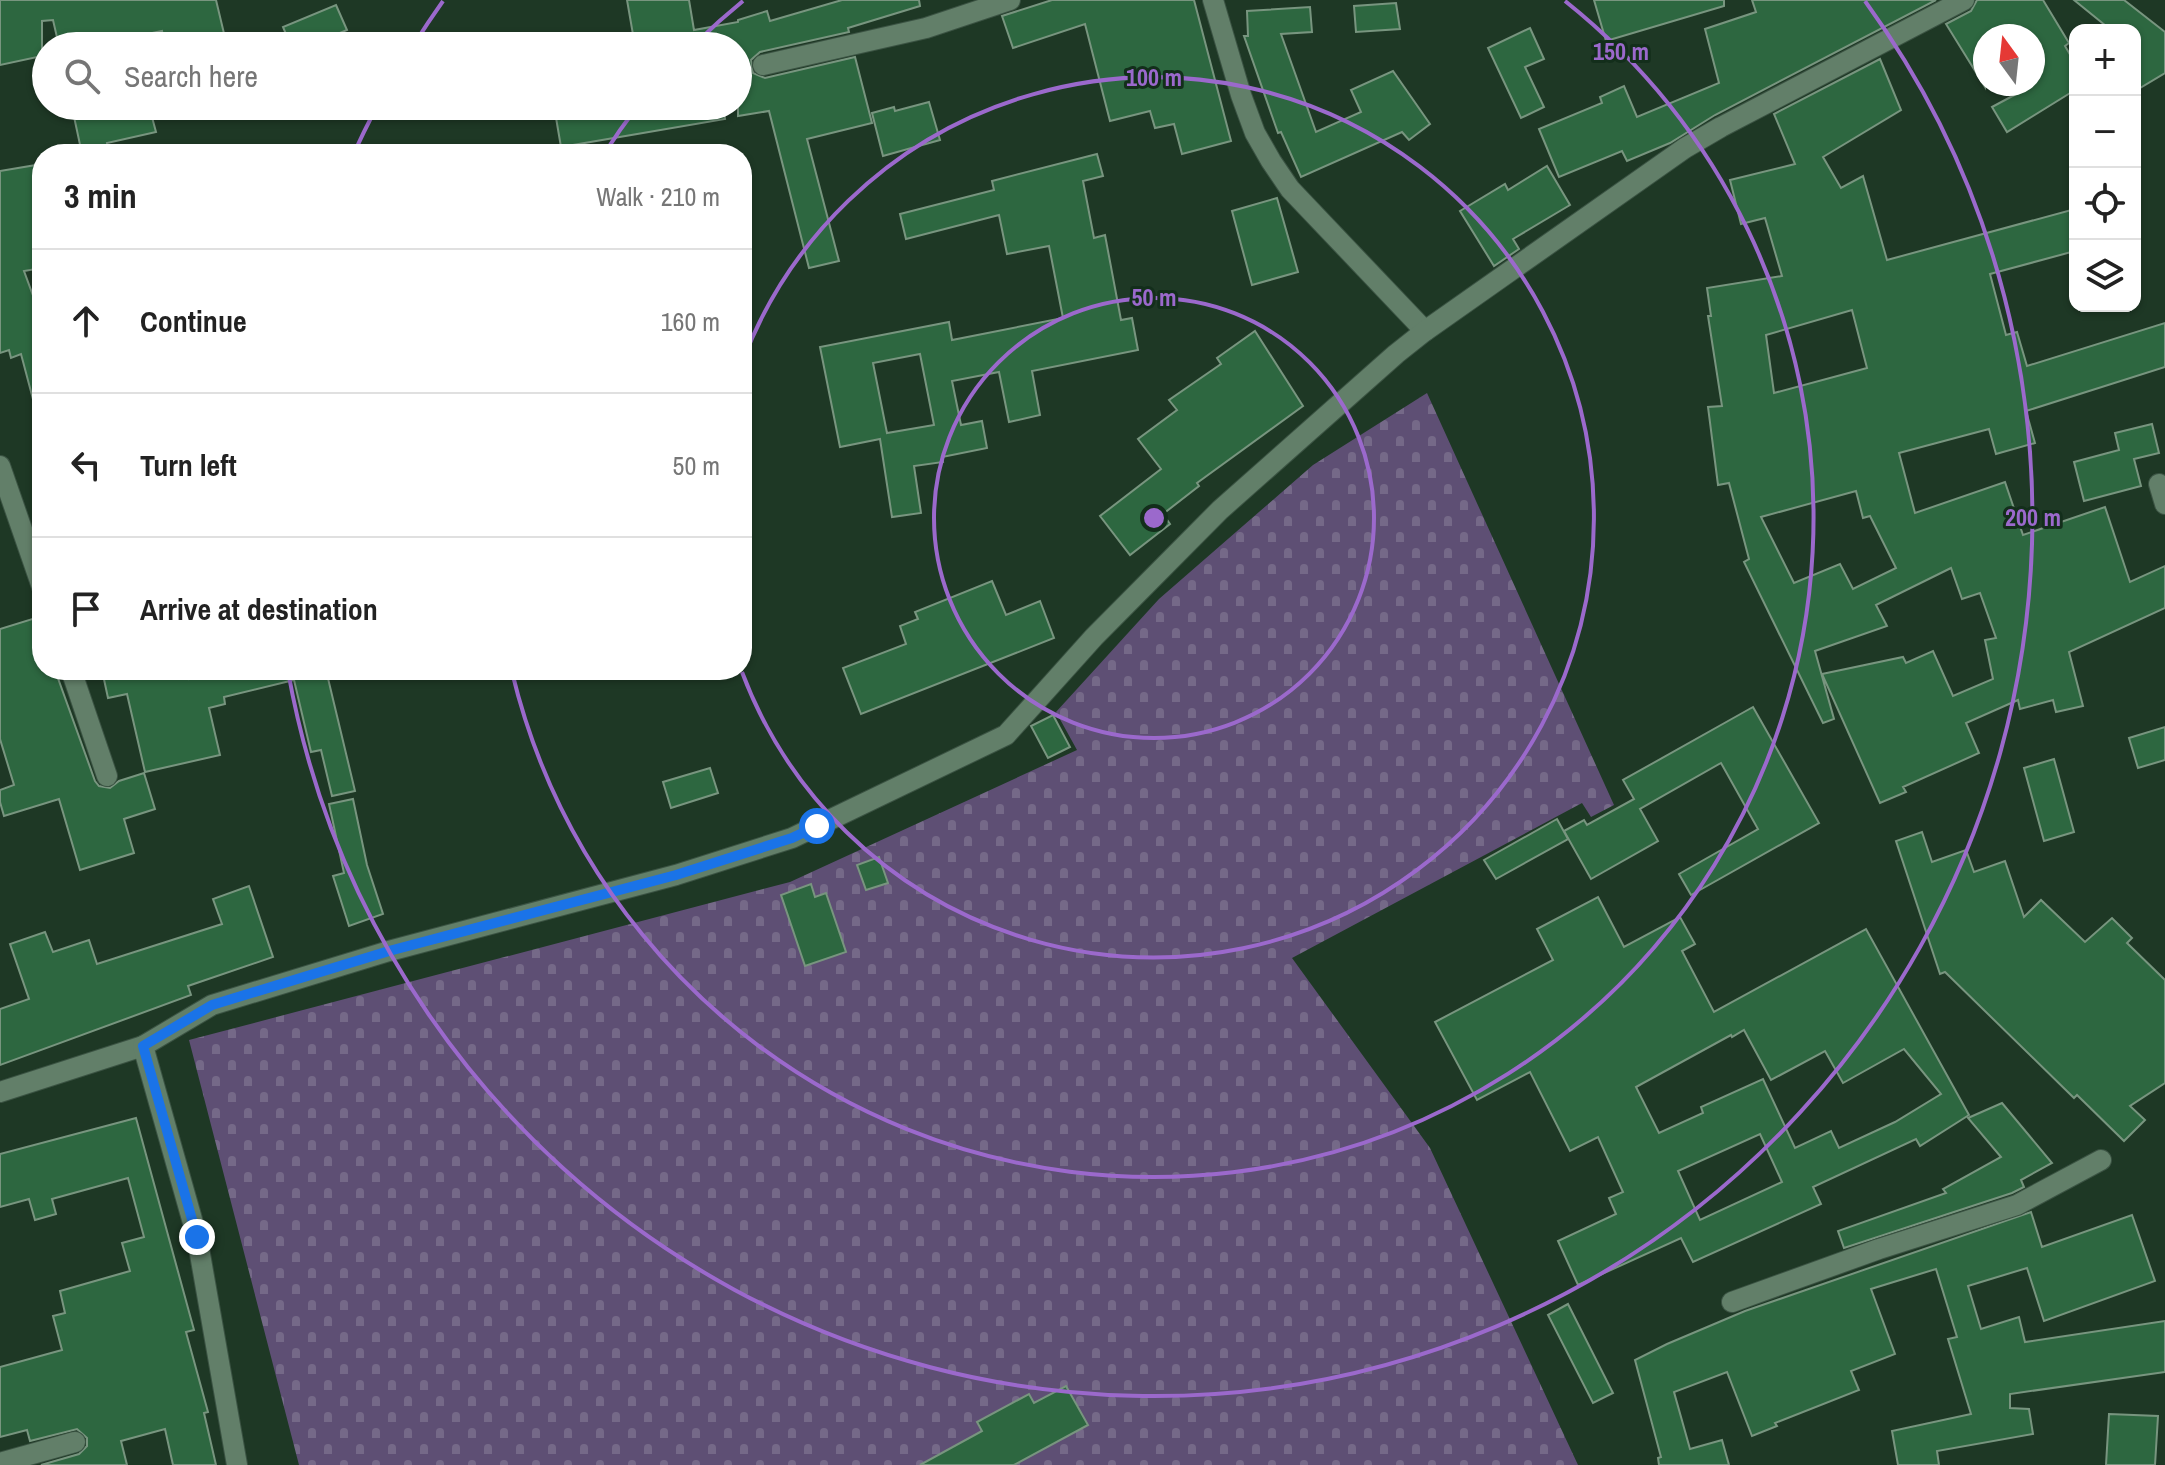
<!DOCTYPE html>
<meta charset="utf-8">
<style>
body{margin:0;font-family:"Archivo Narrow",sans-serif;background:#f6f6f6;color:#222}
.controls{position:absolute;right:24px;top:24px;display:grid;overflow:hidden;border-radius:16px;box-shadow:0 2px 6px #0004}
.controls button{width:72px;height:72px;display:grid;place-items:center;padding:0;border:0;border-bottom:2px solid #e0e0e0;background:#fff;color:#222;font:40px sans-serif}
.compass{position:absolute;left:1973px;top:24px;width:72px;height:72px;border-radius:50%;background:#fff;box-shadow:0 2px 6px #0004;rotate:345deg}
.stop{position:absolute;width:24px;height:24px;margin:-18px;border:6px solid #1a73e8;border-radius:50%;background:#fff}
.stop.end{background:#1a73e8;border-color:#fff;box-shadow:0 2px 8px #0008}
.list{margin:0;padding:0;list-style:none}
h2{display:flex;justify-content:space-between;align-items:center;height:104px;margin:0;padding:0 32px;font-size:34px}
h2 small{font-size:26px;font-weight:400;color:#767676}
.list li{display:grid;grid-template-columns:52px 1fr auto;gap:24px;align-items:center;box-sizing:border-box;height:144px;padding:0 32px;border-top:2px solid #e0e0e0}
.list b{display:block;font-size:30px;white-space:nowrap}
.list em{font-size:26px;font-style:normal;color:#767676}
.icon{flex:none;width:44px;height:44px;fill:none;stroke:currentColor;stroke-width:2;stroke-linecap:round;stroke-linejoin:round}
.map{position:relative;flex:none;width:2165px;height:1465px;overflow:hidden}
.search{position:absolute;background:#fff;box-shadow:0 2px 6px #0004;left:32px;top:32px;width:720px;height:88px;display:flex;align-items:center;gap:20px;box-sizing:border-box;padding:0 28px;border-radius:44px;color:#767676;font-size:30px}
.panel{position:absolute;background:#fff;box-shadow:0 2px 6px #0004;left:32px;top:144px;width:720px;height:536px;border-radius:32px}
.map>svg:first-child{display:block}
.cemetery{fill:url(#cemetery-stones)}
.building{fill:#2d6740;stroke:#78957f;stroke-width:2;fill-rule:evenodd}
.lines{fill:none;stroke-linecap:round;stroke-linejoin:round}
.minor-casing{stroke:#3b5343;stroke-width:22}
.minor{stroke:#627f69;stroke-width:20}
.route{stroke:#1a73e8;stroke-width:10}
.ring{fill:none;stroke:#9b69cc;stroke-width:4}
.centre{fill:#9b69cc;stroke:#132e1b;stroke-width:4}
.ring-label{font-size:24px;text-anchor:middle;font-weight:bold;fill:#9b69cc;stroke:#132e1b;stroke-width:6;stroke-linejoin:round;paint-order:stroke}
</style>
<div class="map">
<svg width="2165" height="1465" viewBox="0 0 2165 1465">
<defs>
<pattern id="cemetery-stones" width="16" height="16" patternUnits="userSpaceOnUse" patternTransform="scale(2)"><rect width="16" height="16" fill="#5e4f74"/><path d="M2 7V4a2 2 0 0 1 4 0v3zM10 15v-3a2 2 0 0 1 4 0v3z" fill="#756988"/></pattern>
</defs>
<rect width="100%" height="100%" fill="#1e3825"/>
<!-- cemetery -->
<polygon class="cemetery" points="1427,393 1614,805 1591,817 1582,803 1292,958 1430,1148 1578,1465 299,1465 189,1040 790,882 1077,750 1056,712 1159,599 1313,465"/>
<!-- building -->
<g class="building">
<polygon points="0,0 216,0 227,46 165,46 162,31 90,46 59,46 53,20 42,21 42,56 0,65"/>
<polygon points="627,0 689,0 694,30 738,22 738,20 767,11 770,21 842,0 919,0 920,6 848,28 849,32 760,52 751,60 753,73 765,78 855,57 872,123 807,139 839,261 809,268 769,111 738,116 738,46 635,46"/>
<polygon points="1052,0 1194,0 1231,141 1182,154 1174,124 1155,128 1150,111 1110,121 1085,24 1013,48 1002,16"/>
<polygon points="1594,0 1724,0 1724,6 1606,41"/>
<polygon points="1752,0 1936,0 1715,115 1670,143 1627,161 1622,151 1559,177 1539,129 1602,103 1600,97 1624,86 1637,117 1719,83 1705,29 1756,12"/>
<polygon points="1977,0 2043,0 2069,43 2065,46 2075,63 2075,90 2007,132 1992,107 2020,92 2015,84 2033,84 2033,36 1985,36 1985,87 1946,24 1971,11"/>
<polygon points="2074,0 2124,0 2165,32 2165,73 2135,91 2135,30 2111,30"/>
<polygon points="1396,3 1400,29 1356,32 1354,6"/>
<polygon points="336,5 347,30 309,46 291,46 283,27"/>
<polygon points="1310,7 1312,32 1281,34 1316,132 1361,112 1351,90 1393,71 1430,124 1409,140 1402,132 1301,177 1281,132 1278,133 1244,36 1248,36 1247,11"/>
<polygon points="1530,28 1544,59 1525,67 1544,107 1521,118 1488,48"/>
<path d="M1880 59 1901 110 1823 157 1841 188 1863 176 1887 260 2075 209V251L1990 274 2006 335 2017 332 2027 366 2165 323V367L2026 411 2035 443 1996 454 1989 429 1899 453 1915 513 2005 482 2023 535 2105 507 2130 582 2165 566V608L2069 652 2083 706 2056 712 2053 700 2020 709 2018 700 1966 723 1979 753 1903 787 1906 792 1880 803 1822 674 1903 657 1906 663 1933 651 1953 696 1993 679 1985 640 1996 638 1980 593 1962 599 1951 568 1876 605 1887 626 1815 651 1834 719 1823 723 1744 562 1749 559 1729 483 1718 485 1708 407 1722 406 1708 316H1711L1707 288 1782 276 1765 218 1741 224 1730 180 1795 164 1774 114ZM1852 310 1867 368 1774 393 1766 335ZM1856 491 1863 518 1870 516 1896 568 1853 589 1840 564 1794 583 1761 517Z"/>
<polygon points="929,102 940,140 883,156 872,113 894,107 895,111"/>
<polygon points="98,106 149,106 156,132 107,143 109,154 82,154 73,112"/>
<polygon points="554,106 723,106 725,119 561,147"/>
<path d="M1097 154 1103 176 1083 181 1094 238 1105 235 1121 320 1132 318 1138 350 1032 371 1040 415 1009 422 999 372 952 381 961 425 982 421 987 448 942 457 943 462 914 466 921 513 892 517 880 439 840 447 820 347 949 322 952 340 1063 318 1049 246 1007 254 999 215 906 239 900 214 994 190 992 181ZM920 354 934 425 887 433 873 363Z"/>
<polygon points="42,164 42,268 24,271 42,320 42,402 34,403 21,354 11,358 9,350 0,353 0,171"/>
<polygon points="1547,166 1570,205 1513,239 1519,249 1494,266 1460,211 1505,184 1508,190"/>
<polygon points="1277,198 1298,272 1252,285 1232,211"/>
<polygon points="1255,331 1303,406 1197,483 1199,486 1163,514 1170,524 1130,555 1100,516 1161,469 1138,439 1177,410 1169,400 1221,364 1217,358"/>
<polygon points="2152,424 2159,453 2134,459 2141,486 2084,501 2074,462 2119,450 2115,433"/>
<polygon points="992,581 1006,615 1040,601 1054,638 861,714 843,668 906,644 900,626 918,619 915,612"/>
<polygon points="42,616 42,670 55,670 95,781 99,786 110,788 119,781 144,773 155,809 124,819 134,853 80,870 59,799 4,816 0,802 0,790 14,785 0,739 0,629"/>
<polygon points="102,670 187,670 189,679 225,670 326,670 355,791 332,796 321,750 311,752 294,680 224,697 225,704 209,708 220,755 145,772 127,694 108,698"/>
<polygon points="1753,707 1819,823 1691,895 1679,874 1758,829 1721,763 1640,809 1658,841 1591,879 1564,831 1584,820 1587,825 1634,799 1623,780"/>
<polygon points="1053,715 1070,747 1048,758 1031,726"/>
<polygon points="2165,727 2165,760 2138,768 2129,738"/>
<polygon points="2054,759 2074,832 2044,841 2024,768"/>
<polygon points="710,768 718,793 671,808 663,782"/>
<polygon points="353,799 367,865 383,914 349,926 333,876 344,873 329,804"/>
<polygon points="1557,819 1568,839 1496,879 1484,860"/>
<polygon points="1922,832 1932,862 1966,850 1974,872 2005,861 2024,917 2041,900 2085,942 2112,918 2132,938 2127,943 2165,980 2165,1083 2130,1106 2145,1120 2124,1141 2077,1095 2074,1098 1945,972 1940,974 1896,841"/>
<polygon points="879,857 888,883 866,890 857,865"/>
<polygon points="811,884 815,897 826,893 846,952 805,966 781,895"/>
<polygon points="249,886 273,957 188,986 191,995 0,1065 0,1009 29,999 10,944 45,932 53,952 89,940 97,964 222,924 213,899"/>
<path d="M1598 897 1624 947 1680 917 1695 944 1682 951 1714 1012 1866 929 1969 1115 1920 1146 1916 1139 1813 1187 1821 1204 1693 1262 1681 1238 1578 1285 1558 1241 1616 1214 1609 1198 1623 1192 1598 1137 1570 1151 1530 1072 1477 1100 1435 1022 1553 960 1537 929ZM1744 1030 1771 1080 1825 1051 1843 1083 1904 1049 1941 1094 1895 1122 1839 1148 1831 1131 1795 1148 1763 1079 1701 1107 1703 1113 1659 1133 1636 1087 1731 1035 1732 1037ZM1760 1134 1782 1182 1700 1220 1678 1171Z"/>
<polygon points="2002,1103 2052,1163 2021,1180 2024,1187 2012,1193 1844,1248 1838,1231 1946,1193 1943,1189 2001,1157 1968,1118"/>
<polygon points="136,1118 194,1330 186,1332 208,1412 204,1413 216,1465 173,1465 165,1429 121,1441 127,1465 41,1465 79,1454 87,1446 87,1438 77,1429 30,1441 27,1430 0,1437 0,1367 62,1350 53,1316 65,1313 60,1291 130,1271 122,1243 144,1237 128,1178 52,1199 56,1214 35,1220 29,1199 0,1207 0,1154"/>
<polygon points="2031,1212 2042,1247 2132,1215 2155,1281 2044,1321 2027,1268 1968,1286 1981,1329 2019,1317 2025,1342 2165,1321 2165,1372 2010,1394 2010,1408 2029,1409 2033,1434 1937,1451 1939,1465 1898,1465 1892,1431 1971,1414 1948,1339 1957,1337 1936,1269 1871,1289 1895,1354 1851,1371 1859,1390 1775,1423 1777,1426 1752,1436 1727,1372 1674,1392 1690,1449 1722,1440 1729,1465 1659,1465 1658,1458 1661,1457 1635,1360 1667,1344 1745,1311"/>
<polygon points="1568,1304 1613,1393 1593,1403 1548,1315"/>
<polygon points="1066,1386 1088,1425 1014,1465 920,1465 982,1431 977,1422 1029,1394 1034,1403"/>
<polygon points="2109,1414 2158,1416 2155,1465 2106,1465"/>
</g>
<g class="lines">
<!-- minor casing -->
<g class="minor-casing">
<g id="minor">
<polyline points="1213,0 1241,95 1255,133 1271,161 1290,189 1425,331"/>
<polyline points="763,65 926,28 1010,0"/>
<polyline points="0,466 42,587"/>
<polyline points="2159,484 2165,504"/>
<polyline points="71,670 107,776"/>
<polyline points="0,1092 143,1046"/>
<polyline points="1732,1302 1879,1249 2017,1205 2101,1160"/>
<polyline points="0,1463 75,1442"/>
<polyline points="237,1465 197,1237 143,1046 212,1005 389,951 676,875 792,838 1006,735 1094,637 1220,510 1396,354 1425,331 1685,148 1721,127 1964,0"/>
</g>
</g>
<!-- minor -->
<use href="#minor" class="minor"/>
</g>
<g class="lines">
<!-- route -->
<polyline class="route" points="197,1237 143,1046 212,1005 389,951 676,875 792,838 817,826"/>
</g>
<!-- distance rings -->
<g class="ring">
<circle cx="1154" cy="518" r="220"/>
<path d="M743 360A440 440 0 1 1 742 672"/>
<path d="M604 154A660 660 0 0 1 637 107M696 43A660 660 0 0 1 743 1M1565 1A660 660 0 1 1 512 672"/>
<path d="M354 153A879 879 0 0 1 374 112M413 46A879 879 0 0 1 443 1M1865 1A879 879 0 1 1 288 671"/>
</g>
<circle cx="1154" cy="518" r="12" class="centre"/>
<g class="ring-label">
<text x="1621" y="60">150 m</text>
<text x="1154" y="86">100 m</text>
<text x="1154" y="306">50 m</text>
<text x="2033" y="526">200 m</text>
</g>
</svg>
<div class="controls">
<button>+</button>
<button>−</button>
<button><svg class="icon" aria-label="locate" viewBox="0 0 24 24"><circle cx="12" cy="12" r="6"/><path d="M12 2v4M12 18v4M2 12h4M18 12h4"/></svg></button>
<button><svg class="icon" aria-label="layers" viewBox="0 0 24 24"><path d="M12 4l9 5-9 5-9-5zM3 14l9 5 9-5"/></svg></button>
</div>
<svg class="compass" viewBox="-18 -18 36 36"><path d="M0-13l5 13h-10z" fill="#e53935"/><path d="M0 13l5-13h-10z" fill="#767676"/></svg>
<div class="stop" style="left:817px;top:826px"></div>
<div class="stop end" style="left:197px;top:1237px"></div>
<div class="search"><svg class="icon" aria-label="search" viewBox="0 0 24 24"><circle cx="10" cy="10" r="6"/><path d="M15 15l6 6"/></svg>Search here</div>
<section class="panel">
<h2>3 min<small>Walk · 210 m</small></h2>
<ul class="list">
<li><svg class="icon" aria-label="ahead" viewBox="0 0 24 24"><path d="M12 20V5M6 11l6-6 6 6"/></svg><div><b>Continue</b></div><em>160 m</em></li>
<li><svg class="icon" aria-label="left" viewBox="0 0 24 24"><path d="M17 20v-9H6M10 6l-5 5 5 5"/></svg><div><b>Turn left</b></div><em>50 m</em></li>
<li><svg class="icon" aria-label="arrive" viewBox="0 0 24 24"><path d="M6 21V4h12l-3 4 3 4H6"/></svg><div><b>Arrive at destination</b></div></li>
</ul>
</section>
</div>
